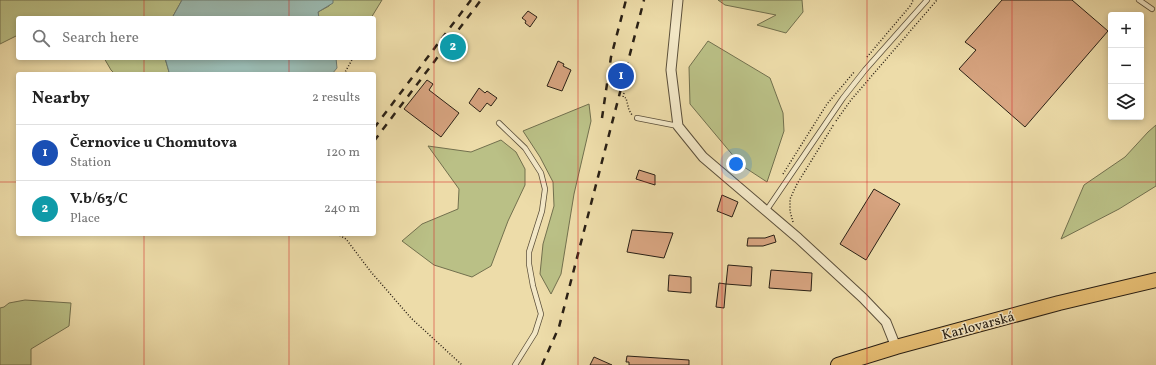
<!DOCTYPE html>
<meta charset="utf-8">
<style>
body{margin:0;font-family:Vollkorn,serif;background:#f6f6f6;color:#222}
.controls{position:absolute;right:12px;top:12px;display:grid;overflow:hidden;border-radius:4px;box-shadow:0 2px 6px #0003}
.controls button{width:36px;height:36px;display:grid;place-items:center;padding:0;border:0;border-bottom:1px solid #e0e0e0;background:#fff;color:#222;font:20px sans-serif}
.you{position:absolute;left:736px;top:164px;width:14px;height:14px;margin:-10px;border:3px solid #fff;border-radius:50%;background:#1a73e8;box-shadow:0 0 0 6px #1a73e833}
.badge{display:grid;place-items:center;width:26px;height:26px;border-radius:50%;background:#8f2418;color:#fff;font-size:13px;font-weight:700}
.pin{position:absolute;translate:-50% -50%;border:2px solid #fff;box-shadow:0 1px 4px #0006}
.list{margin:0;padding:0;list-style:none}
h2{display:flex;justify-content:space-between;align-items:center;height:52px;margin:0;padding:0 16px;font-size:17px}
h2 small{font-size:13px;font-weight:400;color:#767676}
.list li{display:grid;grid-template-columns:26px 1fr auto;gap:12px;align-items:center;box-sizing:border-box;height:56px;padding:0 16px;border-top:1px solid #e0e0e0}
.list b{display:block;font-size:15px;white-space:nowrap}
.list p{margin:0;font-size:13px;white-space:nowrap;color:#767676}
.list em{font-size:13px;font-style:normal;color:#767676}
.icon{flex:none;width:22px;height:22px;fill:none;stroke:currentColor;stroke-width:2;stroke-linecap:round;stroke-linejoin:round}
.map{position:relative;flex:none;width:1156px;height:365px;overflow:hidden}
.search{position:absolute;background:#fff;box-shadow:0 2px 6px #0003;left:16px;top:16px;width:360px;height:44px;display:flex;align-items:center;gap:10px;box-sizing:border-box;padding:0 14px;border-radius:4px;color:#767676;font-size:15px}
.panel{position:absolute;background:#fff;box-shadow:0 2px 6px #0003;left:16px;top:72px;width:360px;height:164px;border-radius:4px}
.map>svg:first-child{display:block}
.green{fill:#bac086;stroke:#72704e}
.water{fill:#9bbab1;stroke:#6e7c73}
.building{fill:#d7a480;stroke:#2a2015}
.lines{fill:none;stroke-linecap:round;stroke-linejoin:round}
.service-casing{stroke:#5b4f3a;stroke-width:6}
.minor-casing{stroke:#5b4f3a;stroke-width:11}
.primary-casing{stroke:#2a2015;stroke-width:16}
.path{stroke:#2a2015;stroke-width:1.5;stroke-dasharray:1 2;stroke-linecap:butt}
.service{stroke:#f3e8c7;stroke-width:4.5}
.minor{stroke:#f3e8c7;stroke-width:9}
.primary{stroke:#e6be74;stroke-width:14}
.rail{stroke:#2a2015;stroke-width:2.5;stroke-dasharray:7 7;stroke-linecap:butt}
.grid{fill:none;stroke:#d62828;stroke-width:1;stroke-opacity:0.55}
.labels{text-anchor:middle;stroke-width:3;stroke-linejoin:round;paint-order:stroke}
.street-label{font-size:14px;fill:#2a2015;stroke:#f3e8c7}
</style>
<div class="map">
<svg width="1156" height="365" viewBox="0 0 1156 365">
<rect width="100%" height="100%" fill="#eddca9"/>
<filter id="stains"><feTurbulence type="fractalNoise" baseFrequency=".005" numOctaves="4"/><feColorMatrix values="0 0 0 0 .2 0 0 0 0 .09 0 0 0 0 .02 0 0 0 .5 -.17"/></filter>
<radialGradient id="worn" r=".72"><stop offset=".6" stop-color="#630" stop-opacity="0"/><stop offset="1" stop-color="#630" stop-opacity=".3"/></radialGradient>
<!-- green -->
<g class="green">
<polygon points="0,0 182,0 172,18 18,18 18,35 0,44"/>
<polygon points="333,0 382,0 371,18 319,18 318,12 329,6"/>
<polygon points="718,0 802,0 803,12 786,33 757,25 776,15 725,5"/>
<polygon points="708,41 770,78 783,113 784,131 767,182 741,165 690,104 689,67"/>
<polygon points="104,58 165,58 169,72 170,74 115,74 111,70"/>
<polygon points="589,104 591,121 574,194 561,274 551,294 540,274 543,244 554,206 553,182 540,157 523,131"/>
<polygon points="1156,125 1156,186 1119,209 1061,239 1084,185 1125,157 1148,132"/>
<polygon points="501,140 516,152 525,169 525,185 508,221 491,266 472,277 434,265 402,241 422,224 458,209 459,189 428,146 471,152"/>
<polygon points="25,300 71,303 69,326 31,349 31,365 0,365 0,308 4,307 9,303"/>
</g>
<!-- water -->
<g class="water">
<polygon points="182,0 333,0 333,3 318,12 319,18 172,18"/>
<polygon points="165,58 336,58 337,68 332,74 170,74 169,72"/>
</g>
<!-- building -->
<g class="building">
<polygon points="1002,0 1072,0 1108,31 1025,127 959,69 976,50 965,42"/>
<polygon points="528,11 537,17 530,27 525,23 526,21 522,18"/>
<polygon points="558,61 564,64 563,66 571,70 562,91 547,86"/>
<polygon points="427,80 433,84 429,90 459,113 441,137 404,109"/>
<polygon points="479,88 485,93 487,91 497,98 491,106 487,103 480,112 469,103"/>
<polygon points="639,170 655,175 655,185 636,179"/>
<polygon points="874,189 900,204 866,260 840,244"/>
<polygon points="722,195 738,202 732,217 717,211"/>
<polygon points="632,230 673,233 664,258 627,252"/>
<polygon points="774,235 776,242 763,246 747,246 748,238 765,238"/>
<polygon points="728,265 752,267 751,286 726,284"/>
<polygon points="771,270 812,273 811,291 769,288"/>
<polygon points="669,275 691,277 691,293 668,291"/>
<polygon points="719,283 726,284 724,308 716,307"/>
<polygon points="627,356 689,360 689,365 629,365 629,362 626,362"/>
<polygon points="594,357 612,365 590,365"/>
</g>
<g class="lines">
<!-- service casing -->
<g class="service-casing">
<g id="service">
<polyline points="1139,0 1152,9"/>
<polyline points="637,118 678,126"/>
<polyline points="499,123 525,148 541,173 545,189 542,211 529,252 529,264 533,286 541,314 535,333 515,365"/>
<polyline points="766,211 843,98 865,70 927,0"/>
</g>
</g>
<!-- minor casing -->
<g class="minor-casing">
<polyline id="minor" points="678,0 671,70 678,126 703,157 798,238 863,298 886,322 896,347"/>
</g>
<!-- primary casing -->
<g class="primary-casing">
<polyline id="primary" points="838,365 896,347 1059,303 1156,280"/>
</g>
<!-- path -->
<g class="path">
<polyline points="867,57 911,5 913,0"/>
<polyline points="344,74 353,58"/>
<polyline points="624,93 623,97 626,98 629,110 632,115"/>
<polyline points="836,121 851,100 937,0"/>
<polyline points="783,174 827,104 855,71"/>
<polyline points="793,222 790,211 790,199 797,184 834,124"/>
<polyline points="337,234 346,239 371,272 411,318 462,365"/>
</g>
<!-- service -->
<use href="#service" class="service"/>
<!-- minor -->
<use href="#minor" class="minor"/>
<!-- primary -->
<use href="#primary" class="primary"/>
<!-- rail -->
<g class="rail">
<polyline points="602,118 611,57 626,0"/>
<polyline points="374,128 471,0"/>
<polyline points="374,141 481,0"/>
<polyline points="542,365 559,327 644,0"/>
</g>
</g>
<!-- grid -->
<path class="grid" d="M144 0V18M289 0V18M434 0V365M578 0V365M722 0V365M867 0V365M1012 0V365M144 58V74M289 58V74M0 182H18M374 182H1156M144 234V365M289 234V365"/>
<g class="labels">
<!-- street labels -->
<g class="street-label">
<text transform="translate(978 325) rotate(-15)" y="5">Karlovarská</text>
</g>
</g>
<rect width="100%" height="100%" filter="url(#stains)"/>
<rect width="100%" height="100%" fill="url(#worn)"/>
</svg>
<div class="controls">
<button>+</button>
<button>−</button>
<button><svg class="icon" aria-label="layers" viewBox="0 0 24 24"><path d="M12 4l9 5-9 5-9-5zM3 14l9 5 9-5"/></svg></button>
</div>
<div class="you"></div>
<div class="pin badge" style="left:621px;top:76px;background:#1a4fb4">1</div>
<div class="pin badge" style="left:453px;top:47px;background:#0f9aa8">2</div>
<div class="search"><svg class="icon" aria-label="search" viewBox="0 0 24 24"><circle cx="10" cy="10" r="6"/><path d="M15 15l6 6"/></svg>Search here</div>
<section class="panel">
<h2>Nearby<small>2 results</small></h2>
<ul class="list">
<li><span class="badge" style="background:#1a4fb4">1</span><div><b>Černovice u Chomutova</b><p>Station</p></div><em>120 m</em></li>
<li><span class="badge" style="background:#0f9aa8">2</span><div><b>V.b/63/C</b><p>Place</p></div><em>240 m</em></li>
</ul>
</section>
</div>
